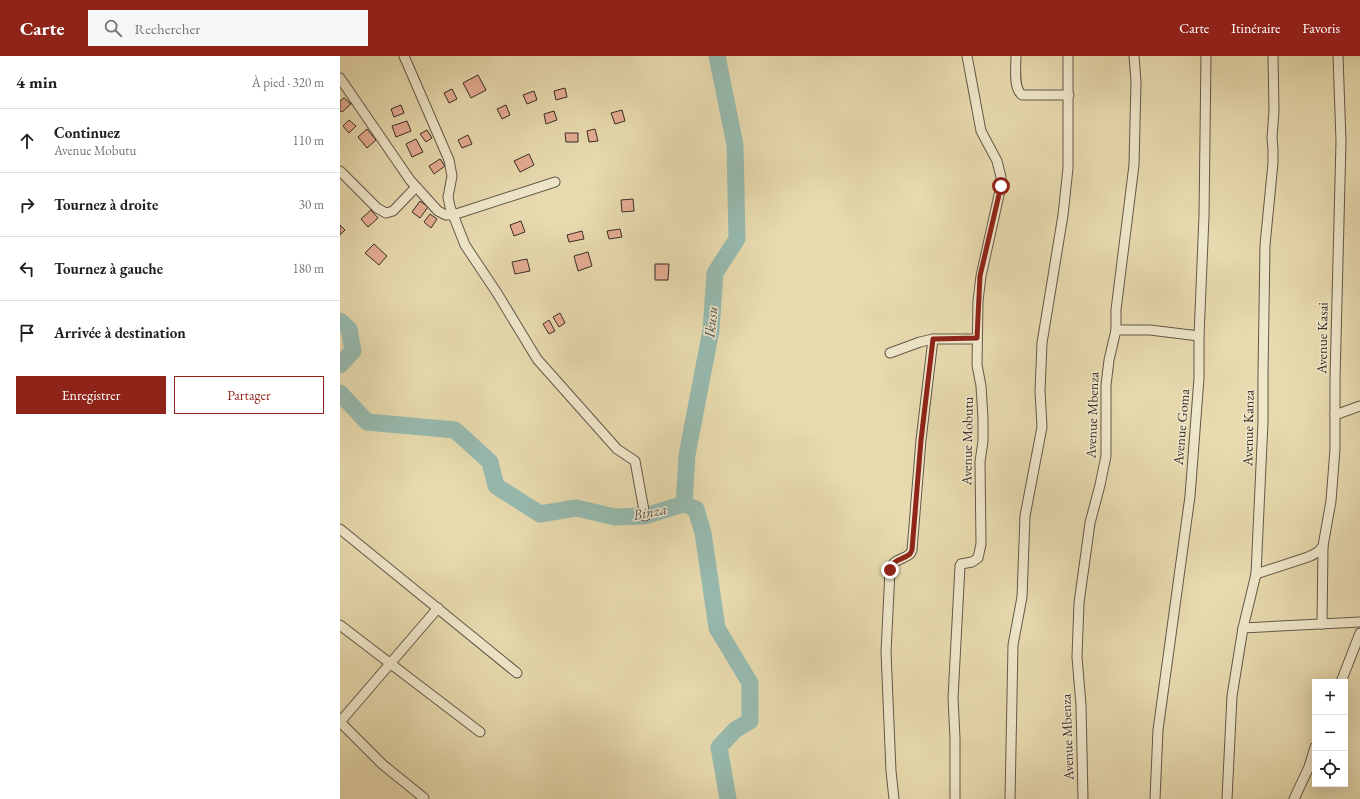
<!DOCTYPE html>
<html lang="fr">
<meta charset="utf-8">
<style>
body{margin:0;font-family:"EB Garamond",serif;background:#f6f6f6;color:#202124}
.controls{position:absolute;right:12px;bottom:12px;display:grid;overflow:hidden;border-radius:0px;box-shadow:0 4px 16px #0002}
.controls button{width:36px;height:36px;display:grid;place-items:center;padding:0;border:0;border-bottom:1px solid #e0e0e0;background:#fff;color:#202124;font:20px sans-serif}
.stop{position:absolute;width:12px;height:12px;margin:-9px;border:3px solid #8f2418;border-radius:50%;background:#fff}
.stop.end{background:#8f2418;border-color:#fff;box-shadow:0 1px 4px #0008}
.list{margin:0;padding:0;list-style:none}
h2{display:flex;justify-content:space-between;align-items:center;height:52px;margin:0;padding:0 16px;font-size:17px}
h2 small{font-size:13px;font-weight:400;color:#757577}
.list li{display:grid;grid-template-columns:26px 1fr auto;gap:12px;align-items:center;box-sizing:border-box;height:64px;padding:0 16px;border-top:1px solid #e0e0e0}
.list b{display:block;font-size:15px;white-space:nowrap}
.list p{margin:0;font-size:13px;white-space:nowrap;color:#757577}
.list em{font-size:13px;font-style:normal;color:#757577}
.actions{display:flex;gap:8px;padding:12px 16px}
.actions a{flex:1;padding:9px 0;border:1px solid #8f2418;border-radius:0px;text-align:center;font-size:14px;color:#8f2418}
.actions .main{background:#8f2418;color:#fff}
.icon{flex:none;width:22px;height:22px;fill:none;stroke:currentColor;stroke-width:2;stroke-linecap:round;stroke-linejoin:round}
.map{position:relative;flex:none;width:1020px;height:743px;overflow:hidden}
header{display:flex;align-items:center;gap:24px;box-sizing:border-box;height:56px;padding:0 20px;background:#8f2418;color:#fff}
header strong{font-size:19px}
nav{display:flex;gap:22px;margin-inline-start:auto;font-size:14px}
.search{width:280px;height:36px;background:#f6f6f6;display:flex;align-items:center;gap:10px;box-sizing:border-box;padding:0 14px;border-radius:0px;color:#757577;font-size:15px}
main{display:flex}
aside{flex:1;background:#fff}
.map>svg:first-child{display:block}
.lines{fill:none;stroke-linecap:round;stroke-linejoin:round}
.river{stroke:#97baaf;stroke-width:17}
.building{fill:#e4ac92;stroke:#392d28}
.minor-casing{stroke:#64584a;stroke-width:11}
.minor{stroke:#efe7ca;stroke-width:9}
.route{stroke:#8f2418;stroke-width:5}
.labels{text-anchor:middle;stroke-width:3;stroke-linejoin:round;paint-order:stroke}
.street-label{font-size:14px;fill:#392d28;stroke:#efe7ca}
.water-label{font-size:15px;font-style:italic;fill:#50504a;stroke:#efe7ca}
</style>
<header>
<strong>Carte</strong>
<div class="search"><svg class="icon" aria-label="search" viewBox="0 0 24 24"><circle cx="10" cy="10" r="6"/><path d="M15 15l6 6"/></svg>Rechercher</div>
<nav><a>Carte</a><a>Itinéraire</a><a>Favoris</a></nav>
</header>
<main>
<aside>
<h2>4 min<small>À pied · 320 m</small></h2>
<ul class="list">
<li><svg class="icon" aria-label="ahead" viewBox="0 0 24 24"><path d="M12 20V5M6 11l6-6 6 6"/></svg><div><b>Continuez</b><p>Avenue Mobutu</p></div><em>110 m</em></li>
<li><svg class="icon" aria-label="right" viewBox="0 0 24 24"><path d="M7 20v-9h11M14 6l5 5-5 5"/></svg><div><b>Tournez à droite</b></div><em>30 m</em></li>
<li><svg class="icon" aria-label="left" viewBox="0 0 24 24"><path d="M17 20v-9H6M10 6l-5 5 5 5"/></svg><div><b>Tournez à gauche</b></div><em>180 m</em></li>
<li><svg class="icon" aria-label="arrive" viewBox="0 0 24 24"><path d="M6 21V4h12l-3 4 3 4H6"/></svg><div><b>Arrivée à destination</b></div></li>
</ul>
<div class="actions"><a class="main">Enregistrer</a><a>Partager</a></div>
</aside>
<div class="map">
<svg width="1020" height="743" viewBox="0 0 1020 743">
<rect width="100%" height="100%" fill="#e7daae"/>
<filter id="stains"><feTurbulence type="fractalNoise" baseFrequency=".005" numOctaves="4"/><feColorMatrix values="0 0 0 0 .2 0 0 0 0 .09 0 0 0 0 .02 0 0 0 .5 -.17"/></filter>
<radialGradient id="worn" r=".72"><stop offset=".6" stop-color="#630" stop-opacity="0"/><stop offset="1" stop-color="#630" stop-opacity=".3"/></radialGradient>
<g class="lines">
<!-- river -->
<g class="river">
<polyline points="0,265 9,273 13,295 0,309"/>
<polyline points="0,337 27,366 115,374 150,406 156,430 200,458 236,452 275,461 305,460 344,448 356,453 363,477 377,572 410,627 410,665 395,674 379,691 388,743"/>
<polyline points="344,448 347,399 371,274 375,217 397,183 395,89 377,0"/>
</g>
</g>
<!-- building -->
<g class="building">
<polygon points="138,19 146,34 131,42 123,27"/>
<polygon points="225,32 227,41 216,44 214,35"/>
<polygon points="112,33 117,43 109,47 104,37"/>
<polygon points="194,35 197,44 187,48 183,39"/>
<polygon points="4,42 11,48 2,56 0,55 0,45"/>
<polygon points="61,49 64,57 54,61 51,53"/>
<polygon points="166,49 170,59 162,63 157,53"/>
<polygon points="282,54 285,65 275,68 271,57"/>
<polygon points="214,55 217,64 206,68 204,58"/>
<polygon points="9,64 16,70 9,77 3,70"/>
<polygon points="67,65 71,75 56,81 52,70"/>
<polygon points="27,73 36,84 27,92 18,81"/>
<polygon points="255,73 258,85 249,86 247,75"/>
<polygon points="87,74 92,82 86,86 80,78"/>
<polygon points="225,77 238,77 238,86 226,86"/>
<polygon points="128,79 132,88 122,92 118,84"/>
<polygon points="76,83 83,96 72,101 66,88"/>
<polygon points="189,98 194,109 180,116 174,105"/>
<polygon points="100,103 105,110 94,118 89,110"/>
<polygon points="293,143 294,155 282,156 281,144"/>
<polygon points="80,145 88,151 80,162 72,156"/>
<polygon points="31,154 38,162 28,171 21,163"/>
<polygon points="90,158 97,163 91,172 84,166"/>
<polygon points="181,165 185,176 174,180 170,169"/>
<polygon points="0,169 5,174 0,179"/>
<polygon points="280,173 282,181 269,183 267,175"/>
<polygon points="242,175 244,183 229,186 227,179"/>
<polygon points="34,188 47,200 39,209 25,197"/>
<polygon points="248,196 252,210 238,215 234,200"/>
<polygon points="187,203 190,215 175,218 172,206"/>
<polygon points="315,208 329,208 328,224 315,224"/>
<polygon points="220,257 225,267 219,271 213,261"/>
<polygon points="209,264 215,275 209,278 203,268"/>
</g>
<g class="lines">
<!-- minor casing -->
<g class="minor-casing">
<g id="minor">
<polyline points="64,0 109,104 112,120 108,141 110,151 125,189 157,237 197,303 277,393 295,405 305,460"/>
<path d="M676 0C676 11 673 32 682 39H729"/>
<polyline points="0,22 70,124 98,155 106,159 113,159 215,126"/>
<polyline points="0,115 37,152 46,157 53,155 76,131"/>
<polyline points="776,274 810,274 859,280"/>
<polyline points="550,297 580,286 593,283 637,283"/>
<polyline points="995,359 1020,350"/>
<polyline points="0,473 177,617"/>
<path d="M916 518 968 501C975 498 979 496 983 490L991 445 995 393V324L1001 85 998 0"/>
<polyline points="982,568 983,490"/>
<polyline points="0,569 140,676"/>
<polyline points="903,572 1020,566"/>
<polyline points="1001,626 1020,577"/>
<polyline points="0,666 98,552"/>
<polyline points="0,666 42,708 84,742"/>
<path d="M554 743 551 715 546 596 550 514C554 502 561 505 570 498L572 494 581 384 593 283"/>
<polyline points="615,743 615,682 613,642 620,510 621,508 632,506 638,502 641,488 640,406 643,385 643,362 641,330 637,309 638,245 641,220 661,130 661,121 657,105 641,75 627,0"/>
<polyline points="670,743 673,589 682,541 685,460 702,371 700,335 702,287 723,159 728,112 728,0"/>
<polyline points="743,743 741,649 737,601 739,547 750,467 760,429 766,400 766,329 769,304 776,274 776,254 794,109 796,26 794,0"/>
<polyline points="815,743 818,674 850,440 859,322 859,280 864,160 866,0"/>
<polyline points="887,743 892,640 903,572 916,518 923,366 923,318 925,189 933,107 933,93 932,82 934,55 933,0"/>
<polyline points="954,743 969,711 975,691"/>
</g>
</g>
<!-- minor -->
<use href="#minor" class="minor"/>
</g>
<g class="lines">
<!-- route -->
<path class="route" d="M550 514C554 502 561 505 570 498L572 494 581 384 593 283 637 282 640 220 661 130"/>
</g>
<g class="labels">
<!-- street labels -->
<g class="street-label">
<text transform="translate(982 282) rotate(-89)" y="5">Avenue Kasai</text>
<text transform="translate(752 359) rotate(-88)" y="5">Avenue Mbenza</text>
<text transform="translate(841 371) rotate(-85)" y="5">Avenue Goma</text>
<text transform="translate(908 372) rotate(-89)" y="5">Avenue Kanza</text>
<text transform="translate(627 385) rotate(-89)" y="5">Avenue Mobutu</text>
<text transform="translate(727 681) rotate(-92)" y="5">Avenue Mbenza</text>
</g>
<!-- water labels -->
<g class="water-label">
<text transform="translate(371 266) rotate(-84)" y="5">Ikusu</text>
<text transform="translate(310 456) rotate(-11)" y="5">Binza</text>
</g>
</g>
<rect width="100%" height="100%" filter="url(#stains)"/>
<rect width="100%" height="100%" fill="url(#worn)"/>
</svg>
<div class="controls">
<button>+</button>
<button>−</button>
<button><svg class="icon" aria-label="locate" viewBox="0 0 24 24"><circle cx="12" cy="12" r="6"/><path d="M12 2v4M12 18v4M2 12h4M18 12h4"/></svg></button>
</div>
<div class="stop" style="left:661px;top:130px"></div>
<div class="stop end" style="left:550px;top:514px"></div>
</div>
</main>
